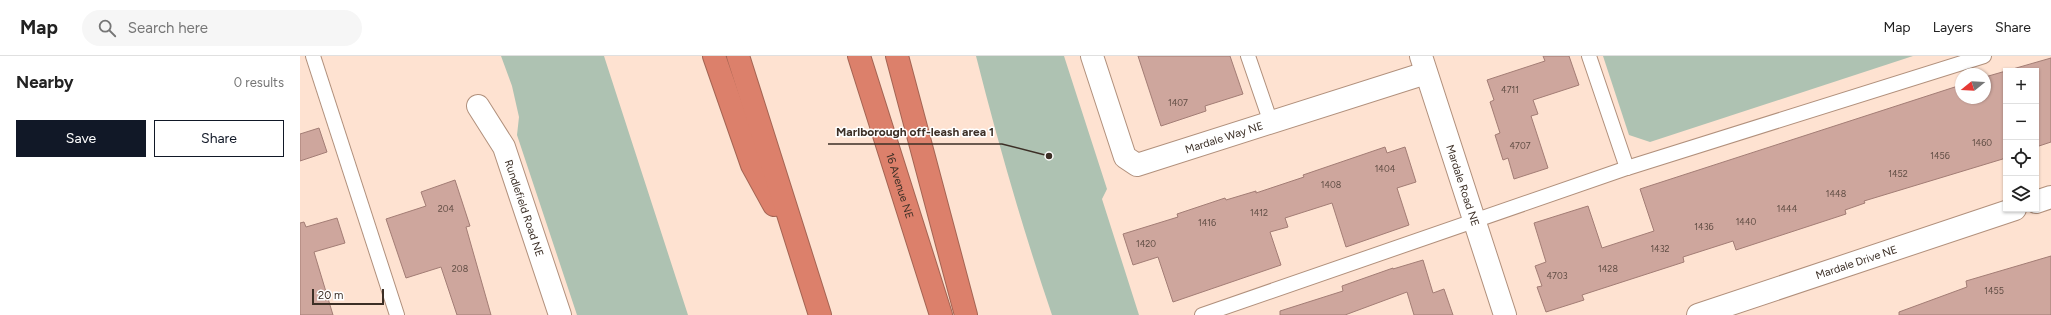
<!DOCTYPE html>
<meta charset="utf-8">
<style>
body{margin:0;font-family:Figtree,sans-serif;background:#f6f6f6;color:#222}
.controls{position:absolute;right:12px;top:12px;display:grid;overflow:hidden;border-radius:0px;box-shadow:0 1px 3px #0004}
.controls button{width:36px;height:36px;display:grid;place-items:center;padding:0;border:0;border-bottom:1px solid #e0e0e0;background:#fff;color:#222;font:20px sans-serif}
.compass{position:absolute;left:1655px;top:12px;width:36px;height:36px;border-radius:50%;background:#fff;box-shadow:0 1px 3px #0004;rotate:252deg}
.scale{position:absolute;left:12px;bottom:10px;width:72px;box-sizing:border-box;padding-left:4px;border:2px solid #3c2f26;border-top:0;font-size:11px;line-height:14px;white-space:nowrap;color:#3c2f26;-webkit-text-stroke:3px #fff;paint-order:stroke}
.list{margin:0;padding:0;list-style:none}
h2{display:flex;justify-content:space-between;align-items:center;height:52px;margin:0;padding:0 16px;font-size:17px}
h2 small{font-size:13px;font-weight:400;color:#767676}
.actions{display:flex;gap:8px;padding:12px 16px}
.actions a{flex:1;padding:9px 0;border:1px solid #111827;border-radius:0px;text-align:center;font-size:14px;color:#111827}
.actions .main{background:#111827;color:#fff}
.icon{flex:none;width:22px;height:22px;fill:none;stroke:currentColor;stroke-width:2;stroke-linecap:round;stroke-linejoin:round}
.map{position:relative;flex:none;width:1751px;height:259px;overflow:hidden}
header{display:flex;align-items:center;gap:24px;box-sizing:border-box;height:56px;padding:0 20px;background:#fff;border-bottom:1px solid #e0e0e0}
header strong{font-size:19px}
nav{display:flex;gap:22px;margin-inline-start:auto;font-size:14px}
.search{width:280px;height:36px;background:#f6f6f6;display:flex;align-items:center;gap:10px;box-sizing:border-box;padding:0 14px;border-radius:22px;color:#767676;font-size:15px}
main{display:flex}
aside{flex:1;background:#fff}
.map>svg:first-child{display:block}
.green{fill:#aec2b2}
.building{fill:#cea69d;stroke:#a37d75}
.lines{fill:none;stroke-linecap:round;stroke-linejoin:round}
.service-casing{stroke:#b1907c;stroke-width:16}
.minor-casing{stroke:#b1907c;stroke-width:24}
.motorway-casing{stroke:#a46453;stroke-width:24}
.service{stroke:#fff;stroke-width:14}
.minor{stroke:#fff;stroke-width:22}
.motorway{stroke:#dc806b;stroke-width:22}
.labels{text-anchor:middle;stroke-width:3;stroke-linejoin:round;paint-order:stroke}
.number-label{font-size:9px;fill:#604d44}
.street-label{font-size:11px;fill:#3c2f26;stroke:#fff}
.leader{fill:none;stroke:#3c2f26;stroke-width:1.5}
.callout-dot{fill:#3c2f26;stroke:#fff;stroke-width:1.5}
.callout-label{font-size:12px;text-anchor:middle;font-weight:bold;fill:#3c2f26;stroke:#fff;stroke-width:3;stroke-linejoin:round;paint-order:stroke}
</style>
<header>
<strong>Map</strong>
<div class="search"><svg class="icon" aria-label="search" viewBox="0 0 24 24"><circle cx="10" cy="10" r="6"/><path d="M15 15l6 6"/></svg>Search here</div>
<nav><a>Map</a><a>Layers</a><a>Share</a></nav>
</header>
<main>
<aside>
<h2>Nearby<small>0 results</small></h2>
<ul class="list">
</ul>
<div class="actions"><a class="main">Save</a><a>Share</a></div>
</aside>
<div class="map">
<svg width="1751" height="259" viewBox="0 0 1751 259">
<rect width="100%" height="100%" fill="#fee2d1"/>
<!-- green -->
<g class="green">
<polygon points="201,0 304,0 388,259 277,259 217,79 219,61 212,30"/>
<path d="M676 0H764L807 133 802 143 839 259H752C723 174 698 87 676 0Z"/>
<polygon points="1303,0 1613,0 1350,86 1329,79"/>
</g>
<!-- building -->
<g class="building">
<polygon points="838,0 930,0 943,38 905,50 906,55 861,70"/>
<polygon points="1243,0 1269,0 1279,29 1233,44 1238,58 1231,60 1248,112 1214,123 1208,102 1203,104 1195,79 1200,77 1190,46 1194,44 1187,24 1245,5"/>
<polygon points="1751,2 1751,86 1736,91 1736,15 1706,15 1706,102 1564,145 1565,147 1545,154 1546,158 1436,194 1433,185 1383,201 1384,206 1282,239 1284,244 1246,256 1237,231 1242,230 1235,210 1246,206 1234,167 1288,150 1302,192 1354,175 1340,133 1661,29 1661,42 1685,42 1685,21"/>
<polygon points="19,72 27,96 0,105 0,78"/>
<polygon points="1085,91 1087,97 1105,91 1116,126 1097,132 1109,169 1046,191 1032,147 985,162 988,171 970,176 981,209 873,246 858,201 833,209 823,178 878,161 877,158 925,142 926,144 956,135 956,137 1004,121 1003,119"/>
<polygon points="155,124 170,170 166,171 191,259 157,259 141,211 106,222 86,163 126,150 121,136"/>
<polygon points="37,162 45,187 14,196 33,259 0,259 0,167 4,166 6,171"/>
<polygon points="1751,200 1751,259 1599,259 1599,256 1667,231 1666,225"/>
<polygon points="1123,204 1133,237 1144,233 1153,259 1114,259 1107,236 1045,259 980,259 980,255 1043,235 1042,230 1093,212 1093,213"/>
</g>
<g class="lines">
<!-- service casing -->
<g class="service-casing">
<g id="service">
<polyline points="13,0 97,259"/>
<polyline points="948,0 971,67"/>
<polyline points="1289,0 1327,112"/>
<polyline points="902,259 1327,112 1684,0"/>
</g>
</g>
<!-- minor casing -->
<g class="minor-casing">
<g id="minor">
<path id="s1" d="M792 0 825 101 837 109 1126 17"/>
<path id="s2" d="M1121 0 1205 259"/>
<path id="s3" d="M178 50 204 91 260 259"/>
<polyline points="1736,146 1751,141"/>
<path id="s4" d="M1398 259 1715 153"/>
</g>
</g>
<!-- motorway casing -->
<g class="motorway-casing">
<g id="motorway">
<polyline points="414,0 452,109 474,149"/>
<polyline points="438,0 520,259"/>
<path id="s5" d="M559 0 641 259"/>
<polyline points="597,0 666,259"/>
</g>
</g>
<!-- service -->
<use href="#service" class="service"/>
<!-- minor -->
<use href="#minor" class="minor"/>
<!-- motorway -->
<use href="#motorway" class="motorway"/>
</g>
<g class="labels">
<!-- number labels -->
<g class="number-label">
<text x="1210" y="37">4711</text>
<text x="878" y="50">1407</text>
<text x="1682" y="90">1460</text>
<text x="1220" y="93">4707</text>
<text x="1640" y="103">1456</text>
<text x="1085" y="116">1404</text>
<text x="1598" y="121">1452</text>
<text x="1031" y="132">1408</text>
<text x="1536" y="141">1448</text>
<text x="146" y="156">204</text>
<text x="1487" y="156">1444</text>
<text x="959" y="160">1412</text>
<text x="1446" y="169">1440</text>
<text x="907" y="170">1416</text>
<text x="1404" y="174">1436</text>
<text x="846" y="191">1420</text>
<text x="1360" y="196">1432</text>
<text x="160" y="216">208</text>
<text x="1308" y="216">1428</text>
<text x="1257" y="223">4703</text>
<text x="1694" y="238">1455</text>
</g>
<!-- street labels -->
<g class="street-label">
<text dy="4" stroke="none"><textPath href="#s1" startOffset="212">Mardale Way NE</textPath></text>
<text dy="4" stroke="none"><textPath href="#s5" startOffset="136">16 Avenue NE</textPath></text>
<text dy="4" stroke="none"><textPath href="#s2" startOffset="136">Mardale Road NE</textPath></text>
<text dy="4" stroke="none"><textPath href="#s3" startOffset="113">Rundlefield Road NE</textPath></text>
<text dy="4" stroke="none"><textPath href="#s4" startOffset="167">Mardale Drive NE</textPath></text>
</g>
</g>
<!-- callouts -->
<path class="leader" d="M749 100L702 88H528"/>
<circle class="callout-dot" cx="749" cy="100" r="4"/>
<g class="callout-label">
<text x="615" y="80">Marlborough off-leash area 1</text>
</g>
</svg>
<div class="controls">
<button>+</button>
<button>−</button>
<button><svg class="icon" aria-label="locate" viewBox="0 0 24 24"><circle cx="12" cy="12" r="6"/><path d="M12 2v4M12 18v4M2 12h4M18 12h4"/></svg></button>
<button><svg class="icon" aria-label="layers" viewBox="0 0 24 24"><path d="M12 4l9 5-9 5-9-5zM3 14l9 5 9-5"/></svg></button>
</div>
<svg class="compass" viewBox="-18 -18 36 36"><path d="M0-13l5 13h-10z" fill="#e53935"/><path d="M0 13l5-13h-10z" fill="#767676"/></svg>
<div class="scale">20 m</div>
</div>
</main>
